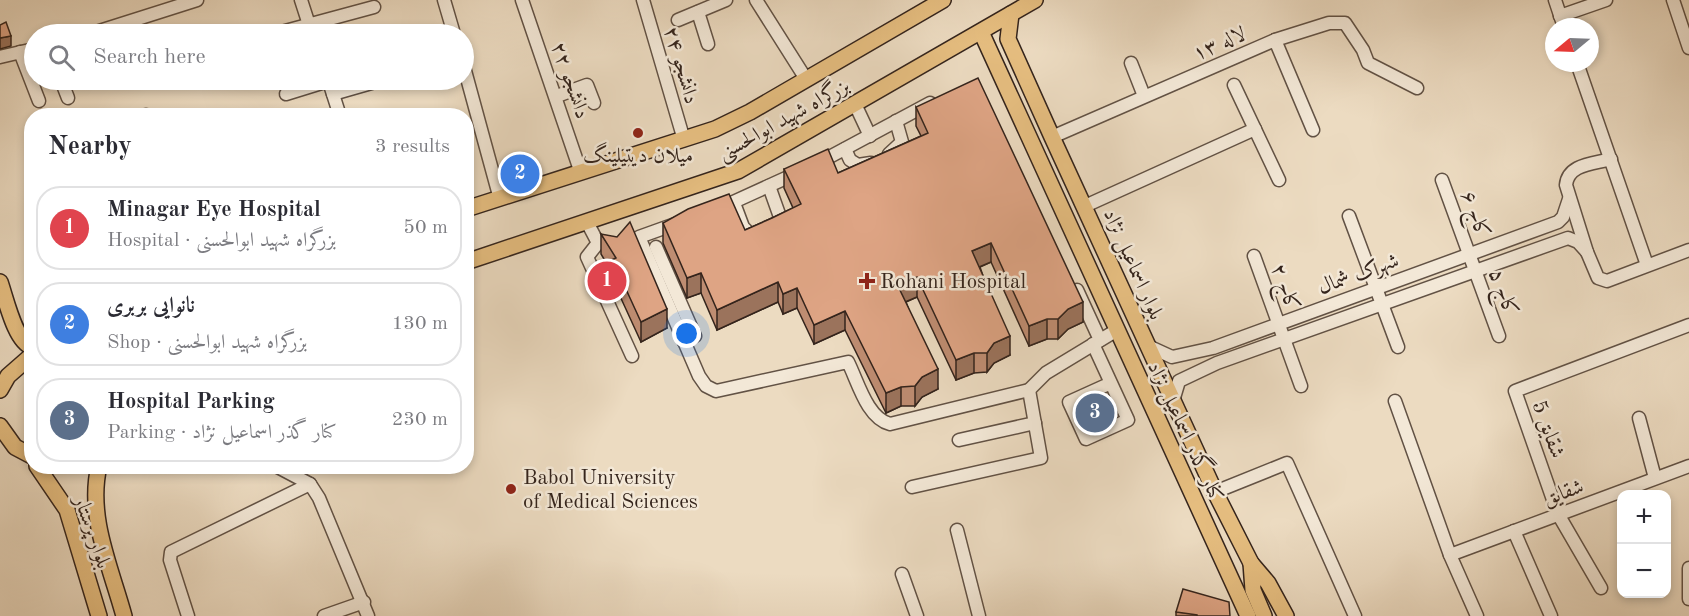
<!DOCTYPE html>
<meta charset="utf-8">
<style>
body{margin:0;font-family:"Old Standard TT",Amiri,serif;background:#f7f7f7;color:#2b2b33}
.controls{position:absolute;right:18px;bottom:18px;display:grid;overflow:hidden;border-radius:12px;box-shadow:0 3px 9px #0003}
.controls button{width:54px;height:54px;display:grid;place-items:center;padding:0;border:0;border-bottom:2px solid #e1e1e2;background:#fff;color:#2b2b33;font:30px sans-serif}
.compass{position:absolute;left:1545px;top:18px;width:54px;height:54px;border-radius:50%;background:#fff;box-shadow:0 3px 9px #0003;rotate:251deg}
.you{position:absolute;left:687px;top:334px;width:21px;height:21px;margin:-15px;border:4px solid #fff;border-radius:50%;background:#1a73e8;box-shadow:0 0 0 9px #1a73e833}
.badge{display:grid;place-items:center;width:39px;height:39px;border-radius:50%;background:#8f2418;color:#fff;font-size:20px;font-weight:700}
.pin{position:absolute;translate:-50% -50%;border:3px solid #fff;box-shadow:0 2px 6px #0006}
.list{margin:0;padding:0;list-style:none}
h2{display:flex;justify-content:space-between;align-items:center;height:78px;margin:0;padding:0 24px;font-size:26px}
h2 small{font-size:20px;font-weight:400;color:#7c7c81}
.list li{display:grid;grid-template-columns:39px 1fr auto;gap:18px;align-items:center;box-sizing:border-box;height:84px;margin:0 12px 12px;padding:0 12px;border:2px solid #e1e1e2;border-radius:24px}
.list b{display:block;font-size:22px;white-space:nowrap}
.list p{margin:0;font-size:20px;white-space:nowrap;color:#7c7c81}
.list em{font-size:20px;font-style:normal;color:#7c7c81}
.icon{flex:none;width:33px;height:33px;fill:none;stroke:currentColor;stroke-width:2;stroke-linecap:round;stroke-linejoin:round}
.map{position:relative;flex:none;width:1689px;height:616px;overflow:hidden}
.search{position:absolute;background:#fff;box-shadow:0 3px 9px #0003;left:24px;top:24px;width:450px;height:66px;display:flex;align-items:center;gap:15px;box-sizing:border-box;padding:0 21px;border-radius:33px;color:#7c7c81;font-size:22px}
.panel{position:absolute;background:#fff;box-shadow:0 3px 9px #0003;left:24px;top:108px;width:450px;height:366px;border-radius:24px}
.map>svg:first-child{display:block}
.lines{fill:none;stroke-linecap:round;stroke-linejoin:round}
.minor-casing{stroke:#625245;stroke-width:15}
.major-casing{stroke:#34241c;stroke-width:18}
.minor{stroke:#f3e8d7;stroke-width:12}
.major{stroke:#e6be80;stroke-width:15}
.wall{fill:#bf8d72;stroke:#34241c;stroke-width:1.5}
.shaded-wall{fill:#9b735c;stroke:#34241c;stroke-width:1.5}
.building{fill:#dea484;stroke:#34241c;stroke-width:1.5}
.poi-dot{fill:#8f2418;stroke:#f3e8d7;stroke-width:2}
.labels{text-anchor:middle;stroke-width:5;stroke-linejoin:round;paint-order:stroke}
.street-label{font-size:21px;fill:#34241c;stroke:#f3e8d7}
.poi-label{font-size:21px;fill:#34241c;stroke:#f3e8d7;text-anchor:start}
</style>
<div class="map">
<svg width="1689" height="616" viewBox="0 0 1689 616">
<rect width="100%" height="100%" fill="#ecdbc1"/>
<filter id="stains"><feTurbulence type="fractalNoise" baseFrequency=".00333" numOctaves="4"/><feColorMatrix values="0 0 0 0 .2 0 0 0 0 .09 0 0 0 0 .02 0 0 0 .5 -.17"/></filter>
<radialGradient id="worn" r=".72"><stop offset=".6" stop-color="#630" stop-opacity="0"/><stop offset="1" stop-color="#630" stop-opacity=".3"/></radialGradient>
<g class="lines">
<!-- minor casing -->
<g class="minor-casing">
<g id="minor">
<polyline points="301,0 312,34"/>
<polyline points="444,0 454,34"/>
<polyline points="522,0 581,173"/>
<polyline points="643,0 684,140"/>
<polyline points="756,0 806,79"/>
<polyline points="1555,0 1564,27"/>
<polyline points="1673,0 1689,48"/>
<polyline points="698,12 708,44"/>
<polyline points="1560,16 1606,0"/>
<polyline points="678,20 726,0"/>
<polyline points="90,34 197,0"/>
<polyline points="274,34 374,7"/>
<polyline points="1275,40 1313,130"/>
<polyline points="20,52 39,101"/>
<polyline points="0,57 34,49"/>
<polyline points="1131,63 1144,96"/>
<polyline points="1577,63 1647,265"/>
<polyline points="464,67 500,199"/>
<polyline points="61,80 68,98"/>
<polyline points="109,80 110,81"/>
<polyline points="1234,85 1279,180"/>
<polyline points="331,88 340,116"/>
<polyline points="286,94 328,81"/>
<polyline points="333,94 382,80"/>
<polyline points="557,96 587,85 594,103"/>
<polyline points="855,104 870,136"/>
<polyline points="146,115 146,116"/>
<polyline points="1052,137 1275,40 1329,23 1345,23 1363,50 1368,63 1417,88"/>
<polyline points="845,149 850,160 858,165 871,163"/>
<polyline points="889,154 902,142 896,121"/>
<path d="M1611 159C1593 164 1568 164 1566 185L1587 252 1598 278 1607 281 1689 250"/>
<polyline points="822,161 930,103"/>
<polyline points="1442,180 1499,336"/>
<polyline points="769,186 780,217 775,227"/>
<polyline points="734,203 743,227 750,234 759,234"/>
<polyline points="1085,206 1255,129"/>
<polyline points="718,209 797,173"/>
<polyline points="1349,216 1398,347"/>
<polyline points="587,222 598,243 587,257 632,356"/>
<path d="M678 223 639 237 699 376 706 386 716 391 848 362C858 382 867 418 890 424L1029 390 1046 373 1117 330"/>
<polyline points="656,247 695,336 684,342"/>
<polyline points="1254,256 1301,386"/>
<polyline points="1077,290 1100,340"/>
<polyline points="1093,344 1128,420 1086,439 1069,402 1111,383"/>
<polyline points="1148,346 1172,357 1213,348 1558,222 1563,217 1569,199"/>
<polyline points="1173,401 1179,381 1217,363 1568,238 1578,242 1587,252"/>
<polyline points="1395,401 1450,555 1477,616"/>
<polyline points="1639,418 1655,478"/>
<polyline points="959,440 1035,423"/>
<polyline points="276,466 310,484 319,498 368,616"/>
<polyline points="912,487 1041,458 1029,390"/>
<polyline points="1215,492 1287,463 1355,616"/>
<polyline points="957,530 979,616"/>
<polyline points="1514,531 1551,616"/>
<polyline points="1450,555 1689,466"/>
<polyline points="1689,568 1689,599"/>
<polyline points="902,574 917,616"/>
<polyline points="1601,588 1558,514 1515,391 1689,325"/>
<polyline points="188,616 170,560 171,552 310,484"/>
<polyline points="324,616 364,602"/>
</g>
</g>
<!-- major casing -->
<g class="major-casing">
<g id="major">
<polyline points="1011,14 1008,39 1052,137 1215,492 1251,563 1268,583 1286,616"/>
<polyline points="982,34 1248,616"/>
<polyline points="466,209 715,129 750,112 943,0"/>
<polyline points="466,262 738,171 1035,0"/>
<path d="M0 282C6 299 15 342 32 347"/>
<polyline points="0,390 8,376 32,355"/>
<polyline points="0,426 15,447 32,456"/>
<polyline points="37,466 67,510 99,616"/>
<path d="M99 466C87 517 111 568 124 616"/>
<polyline points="1251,563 1253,590 1264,616"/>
</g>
</g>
<!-- minor -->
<use href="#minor" class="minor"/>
<!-- major -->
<use href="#major" class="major"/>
</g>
<!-- wall -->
<g class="wall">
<polygon points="916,107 1083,322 1068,329 1058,339 1047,339 1029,346 991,262 980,267 1010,355 994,363 987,372 974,373 956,380 917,297 906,302 938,389 922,397 915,406 901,406 886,413 845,330 814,344 797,308 783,314 778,302 717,330 701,293 687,298 663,243 663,223 745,230 772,218 793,208 784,188 784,169 838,173 921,136 916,126"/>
<polygon points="511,160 528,179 516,182 511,170"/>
<polygon points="601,234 667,328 641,342 619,294 614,297 607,282 607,264 601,254"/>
<polygon points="1176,612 1230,616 1176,616"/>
</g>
<!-- shaded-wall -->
<g class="shaded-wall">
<polygon points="11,36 11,46 0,49 0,38"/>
<polygon points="528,169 528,179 516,182 516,171"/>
<polygon points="991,243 991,262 972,270 972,251"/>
<polygon points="701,273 701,293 687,298 687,278"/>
<polygon points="619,274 619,294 614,297 614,277"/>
<polygon points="917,277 917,297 898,305 898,286"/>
<polygon points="778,282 778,302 717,330 717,310"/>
<polygon points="797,288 797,308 783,314 783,294"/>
<polygon points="1083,302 1083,322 1068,329 1058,339 1058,319 1068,309"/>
<polygon points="667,309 667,328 641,342 641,322"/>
<polygon points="845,311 845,330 814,344 814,325"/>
<polygon points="1047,319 1047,339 1029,346 1029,326"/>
<polygon points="1010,336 1010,355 994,363 987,372 987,353 994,343"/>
<polygon points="974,353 974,373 956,380 956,360"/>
<polygon points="938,369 938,389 922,397 915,406 915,386 922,377"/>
<polygon points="901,387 901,406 886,413 886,393"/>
</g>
<!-- building -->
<g class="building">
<polygon points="6,22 11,36 0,38 0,25"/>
<polygon points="978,78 1083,302 1068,309 1058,319 1047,319 1029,326 991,243 972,251 1010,336 994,343 987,353 974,353 956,360 917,277 898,286 938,369 922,377 915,386 901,387 886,393 845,311 814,325 797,288 783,294 778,282 717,310 701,273 687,278 663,223 688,209 729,194 745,230 772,218 801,204 784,169 828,149 838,173 928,133 916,107"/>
<polygon points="522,154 528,169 516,171 511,160"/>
<polygon points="630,222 667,309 641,322 619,274 614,277 607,262 616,258 601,234 617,237"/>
<polygon points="1183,589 1229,602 1230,616 1197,616 1197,615 1176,612"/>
</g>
<!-- markers -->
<g class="poi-dot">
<circle cx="638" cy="133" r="6"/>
<path d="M864 272h6v6h6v6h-6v6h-6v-6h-6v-6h6z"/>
<circle cx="511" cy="489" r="6"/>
</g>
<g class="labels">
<!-- street labels -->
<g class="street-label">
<text transform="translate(1219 43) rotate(-23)" y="7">لاله ۱۳</text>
<text transform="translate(682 65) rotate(74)" y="7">دانشجو ۲۴</text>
<text transform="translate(571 80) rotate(71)" y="7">دانشجو ۲۲</text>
<text transform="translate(783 119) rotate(-29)" y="7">بزرگراه شهید ابوالحسنی</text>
<text transform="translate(1476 214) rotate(70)" y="7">کاج ۶</text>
<text transform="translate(1134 264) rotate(66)" y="7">بلوار اسماعیل نژاد</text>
<text transform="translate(1358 273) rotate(-20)" y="7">شهرک شمال</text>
<text transform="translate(1286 287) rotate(71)" y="7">کاج ۲</text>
<text transform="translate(1504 292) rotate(70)" y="7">کاج ۵</text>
<text transform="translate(1549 429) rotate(70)" y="7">شقايق 5</text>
<text transform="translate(1186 431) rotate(65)" y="7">کنار گذر اسماعیل نژاد</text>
<text transform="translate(1563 492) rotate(-20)" y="7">شقايق</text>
<text transform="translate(93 532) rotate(71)" y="7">بلوار پرستار</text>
</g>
<!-- poi labels -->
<g class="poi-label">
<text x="638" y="162" text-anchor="middle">میلان دیتیلینگ</text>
<text x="880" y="288">Rohani Hospital</text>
<text x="523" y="484">Babol University<tspan x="523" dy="24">of Medical Sciences</tspan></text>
</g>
</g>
<rect width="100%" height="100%" filter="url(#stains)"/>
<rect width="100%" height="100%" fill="url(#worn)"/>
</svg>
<div class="controls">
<button>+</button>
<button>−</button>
</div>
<svg class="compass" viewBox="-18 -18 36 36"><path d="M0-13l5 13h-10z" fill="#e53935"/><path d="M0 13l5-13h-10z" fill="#7c7c81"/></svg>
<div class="you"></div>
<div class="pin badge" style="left:607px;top:281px;background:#e0444e">1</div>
<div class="pin badge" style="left:520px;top:174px;background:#3f7fe0">2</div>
<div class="pin badge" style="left:1095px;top:413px;background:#5c6f8a">3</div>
<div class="search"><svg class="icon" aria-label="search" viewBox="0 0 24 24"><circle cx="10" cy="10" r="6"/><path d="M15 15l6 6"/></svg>Search here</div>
<section class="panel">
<h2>Nearby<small>3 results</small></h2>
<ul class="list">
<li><span class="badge" style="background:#e0444e">1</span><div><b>Minagar Eye Hospital</b><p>Hospital · بزرگراه شهید ابوالحسنی</p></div><em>50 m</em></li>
<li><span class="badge" style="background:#3f7fe0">2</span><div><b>نانوایی بربری</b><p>Shop · بزرگراه شهید ابوالحسنی</p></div><em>130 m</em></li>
<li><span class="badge" style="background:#5c6f8a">3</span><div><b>Hospital Parking</b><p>Parking · کنار گذر اسماعیل نژاد</p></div><em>230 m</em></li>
</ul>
</section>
</div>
